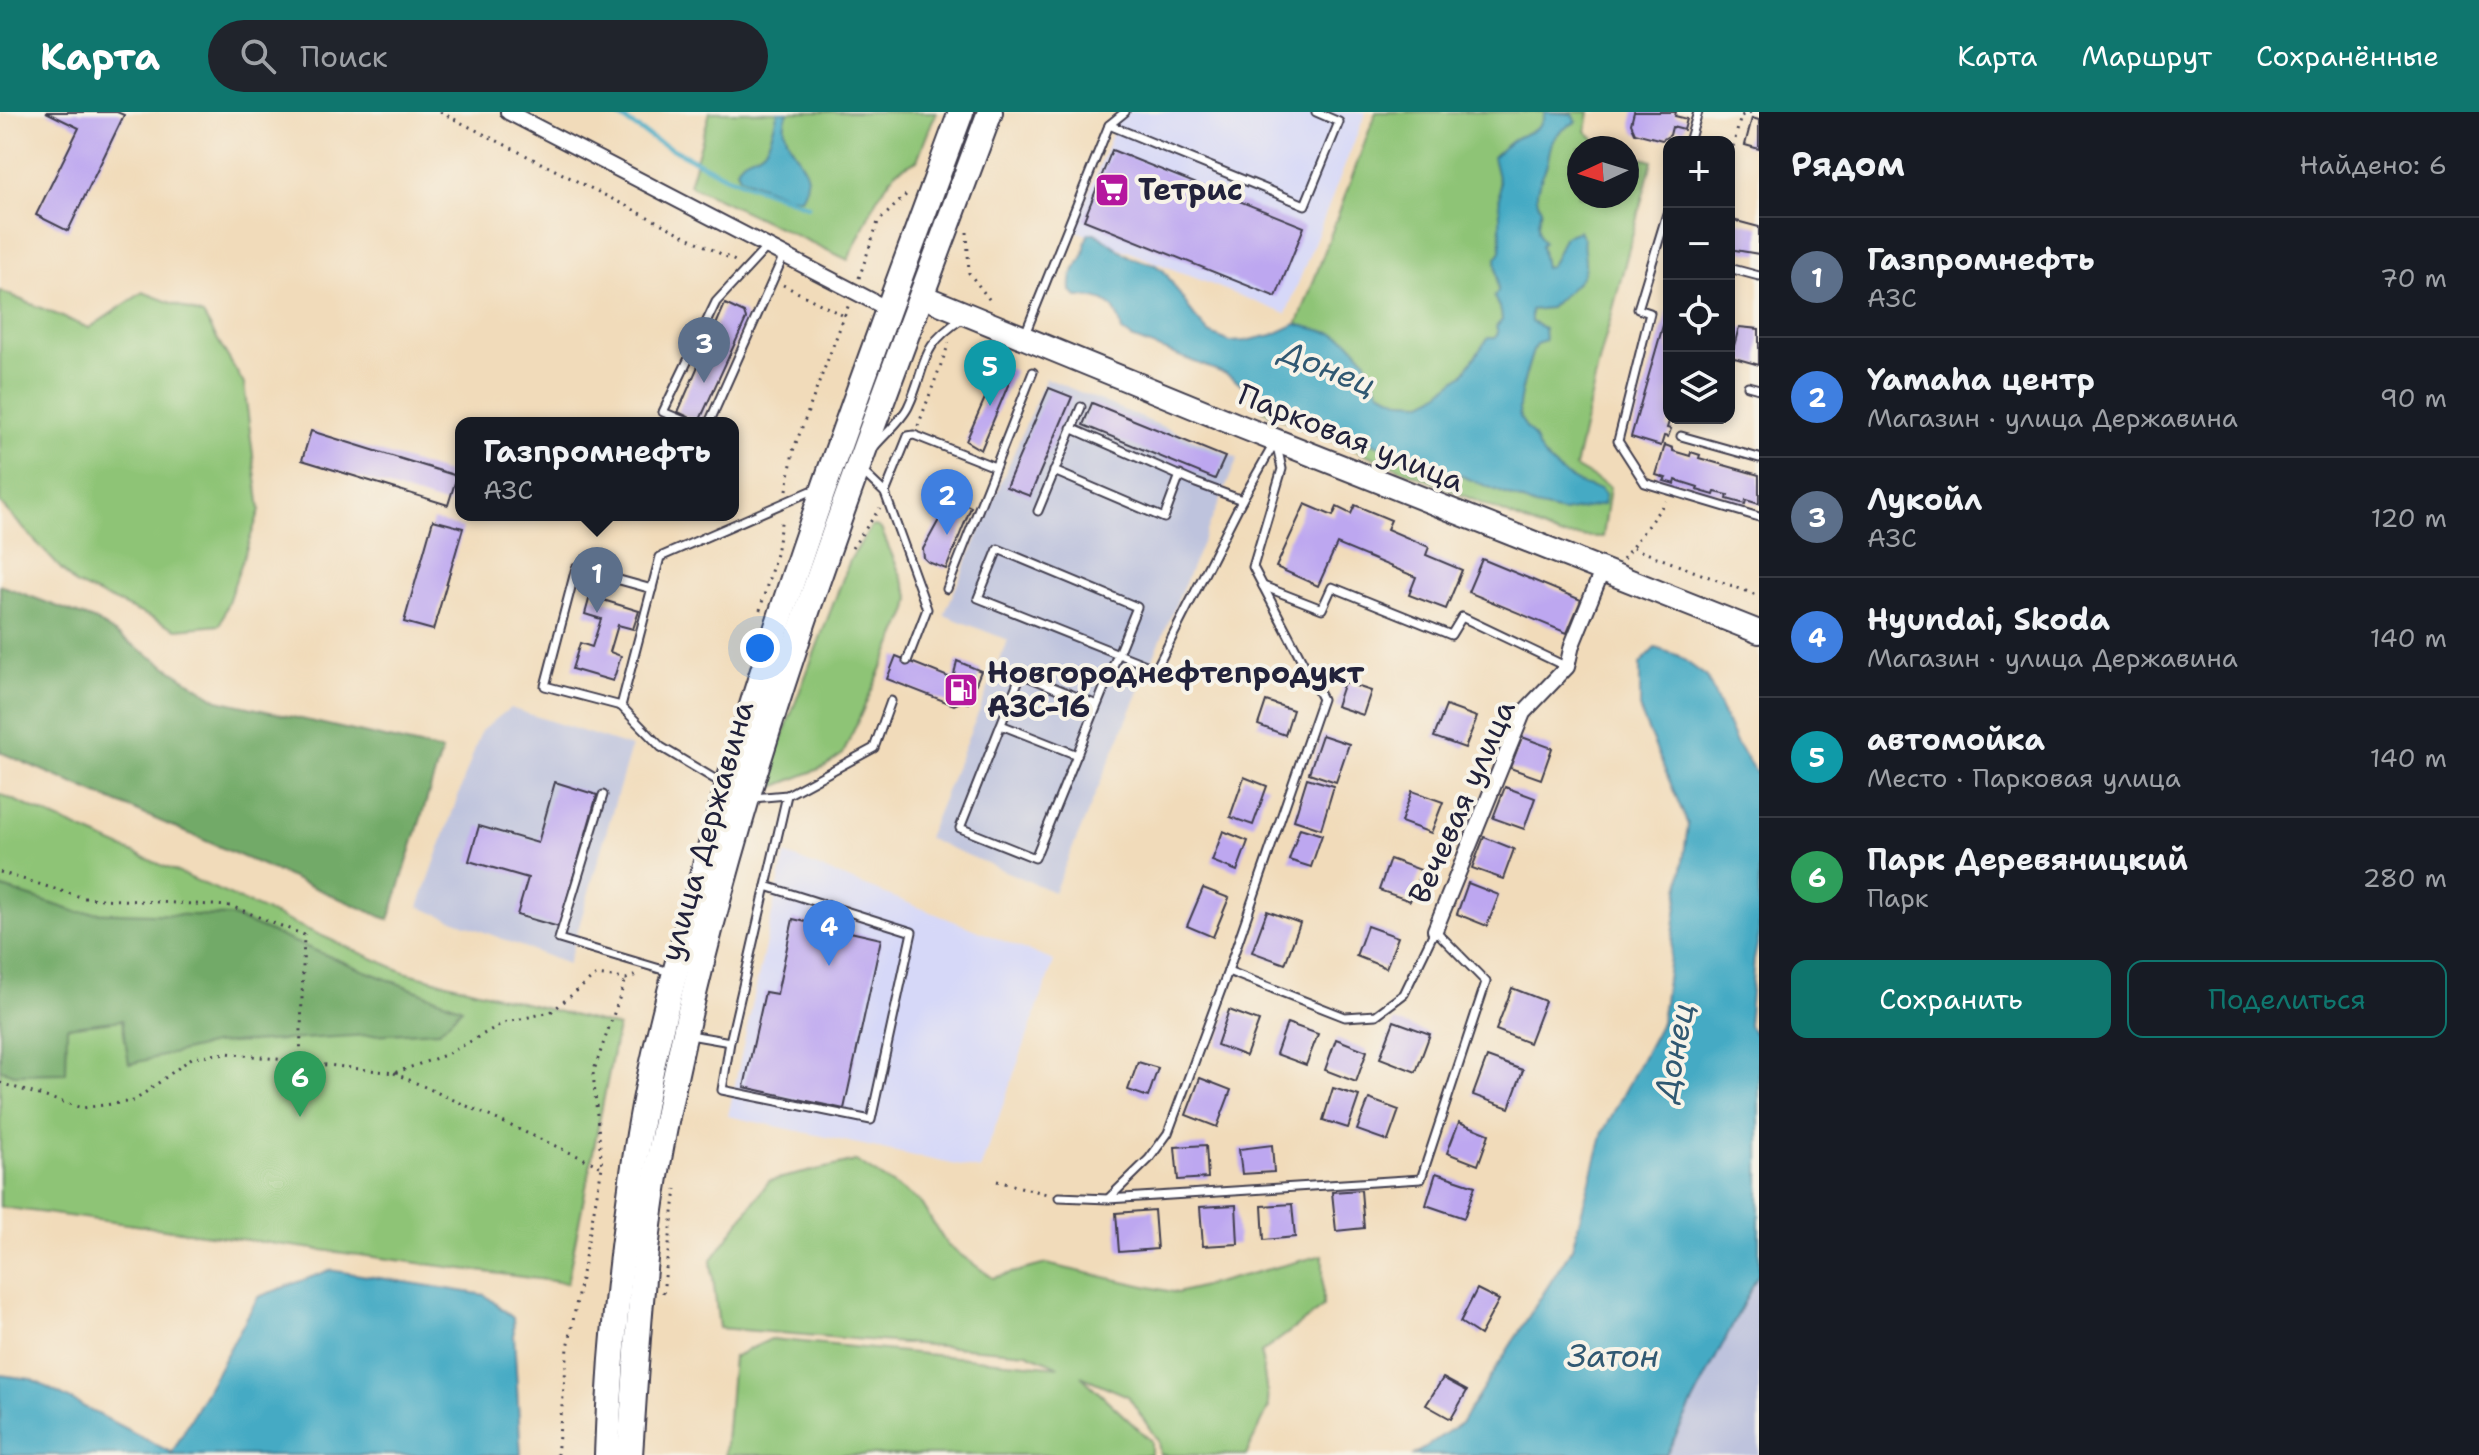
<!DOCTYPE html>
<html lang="ru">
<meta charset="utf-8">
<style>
body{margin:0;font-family:"Shantell Sans",sans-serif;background:#20242c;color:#f1f3f6}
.controls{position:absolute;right:24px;top:24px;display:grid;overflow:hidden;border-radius:16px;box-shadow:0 4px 12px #0003}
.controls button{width:72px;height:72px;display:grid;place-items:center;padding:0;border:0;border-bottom:2px solid #363941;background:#171b24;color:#f1f3f6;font:40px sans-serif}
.compass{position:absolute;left:1567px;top:24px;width:72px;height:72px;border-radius:50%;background:#171b24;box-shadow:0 4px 12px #0003;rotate:266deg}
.you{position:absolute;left:760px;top:536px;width:28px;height:28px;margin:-20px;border:6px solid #fff;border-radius:50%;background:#1a73e8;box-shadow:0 0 0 12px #1a73e833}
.badge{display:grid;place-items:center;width:52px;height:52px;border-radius:50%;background:#0f766e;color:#fff;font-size:26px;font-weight:700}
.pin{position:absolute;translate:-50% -66px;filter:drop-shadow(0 2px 4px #0008)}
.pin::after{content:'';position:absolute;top:42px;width:28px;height:24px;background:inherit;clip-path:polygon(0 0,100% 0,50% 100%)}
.popup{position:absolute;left:455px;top:305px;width:284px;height:104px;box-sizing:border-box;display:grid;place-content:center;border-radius:16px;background:#171b24;filter:drop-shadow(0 2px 6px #0005);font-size:26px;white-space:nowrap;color:#9ea1a6}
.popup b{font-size:30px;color:#f1f3f6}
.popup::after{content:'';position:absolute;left:50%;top:100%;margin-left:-16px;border:16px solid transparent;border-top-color:#171b24}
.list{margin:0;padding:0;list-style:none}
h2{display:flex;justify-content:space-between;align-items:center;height:104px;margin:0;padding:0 32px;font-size:34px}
h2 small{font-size:26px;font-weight:400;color:#9ea1a6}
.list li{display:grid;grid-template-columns:52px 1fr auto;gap:24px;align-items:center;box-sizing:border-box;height:120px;padding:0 32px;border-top:2px solid #363941}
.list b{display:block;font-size:30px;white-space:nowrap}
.list p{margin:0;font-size:26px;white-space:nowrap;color:#9ea1a6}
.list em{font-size:26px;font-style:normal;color:#9ea1a6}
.actions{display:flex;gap:16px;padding:24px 32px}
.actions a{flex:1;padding:18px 0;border:2px solid #0f766e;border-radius:16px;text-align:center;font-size:28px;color:#0f766e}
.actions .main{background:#0f766e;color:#fff}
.icon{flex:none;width:44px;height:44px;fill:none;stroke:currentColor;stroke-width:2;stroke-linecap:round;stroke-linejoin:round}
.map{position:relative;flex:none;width:1759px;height:1343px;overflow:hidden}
header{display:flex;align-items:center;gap:48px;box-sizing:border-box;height:112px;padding:0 40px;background:#0f766e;color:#fff}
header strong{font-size:38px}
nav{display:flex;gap:44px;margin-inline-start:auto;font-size:28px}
.search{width:560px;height:72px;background:#20242c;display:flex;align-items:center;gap:20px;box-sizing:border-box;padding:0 28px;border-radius:44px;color:#9ea1a6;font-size:30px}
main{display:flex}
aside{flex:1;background:#171b24}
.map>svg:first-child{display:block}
.built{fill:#d6d8f8}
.industrial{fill:#bec3dd}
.green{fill:#8ec476;stroke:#587358;stroke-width:2}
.forest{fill:#72aa67;stroke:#4a6651;stroke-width:2}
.water{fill:#44aac4;stroke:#336680;stroke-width:2}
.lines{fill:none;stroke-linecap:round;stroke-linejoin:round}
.stream{stroke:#44aac4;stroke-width:5}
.building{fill:#bda7f0}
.lane-casing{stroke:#413e4e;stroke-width:11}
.street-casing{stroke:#413e4e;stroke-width:18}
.secondary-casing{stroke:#413e4e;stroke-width:26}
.primary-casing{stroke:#413e4e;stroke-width:28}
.path{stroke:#413e4e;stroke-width:3;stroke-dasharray:2 6;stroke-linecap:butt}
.lane{stroke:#fff;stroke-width:7}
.street{stroke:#fff;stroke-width:14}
.secondary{stroke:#fff;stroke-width:22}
.primary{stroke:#fff;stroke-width:24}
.labels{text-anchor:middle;stroke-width:8;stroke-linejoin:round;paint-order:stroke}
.poi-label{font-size:30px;font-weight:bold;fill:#22223b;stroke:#f7f3e8;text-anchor:start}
.street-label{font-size:30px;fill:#22223b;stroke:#f7f3e8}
.water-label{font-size:32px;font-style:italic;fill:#305872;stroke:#f7f3e8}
</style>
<header>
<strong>Карта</strong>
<div class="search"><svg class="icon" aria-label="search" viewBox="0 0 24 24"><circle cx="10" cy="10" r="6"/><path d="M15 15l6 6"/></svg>Поиск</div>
<nav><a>Карта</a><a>Маршрут</a><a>Сохранённые</a></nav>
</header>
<main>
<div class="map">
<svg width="1759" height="1343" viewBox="0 0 1759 1343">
<rect width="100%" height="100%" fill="#f7f3e8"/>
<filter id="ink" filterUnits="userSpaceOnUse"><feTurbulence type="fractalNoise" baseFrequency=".0125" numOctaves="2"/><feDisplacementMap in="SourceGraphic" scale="16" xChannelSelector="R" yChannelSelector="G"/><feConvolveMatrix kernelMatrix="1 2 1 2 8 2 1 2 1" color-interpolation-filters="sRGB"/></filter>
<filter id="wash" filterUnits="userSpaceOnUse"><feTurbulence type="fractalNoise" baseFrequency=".006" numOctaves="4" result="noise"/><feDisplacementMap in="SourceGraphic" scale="32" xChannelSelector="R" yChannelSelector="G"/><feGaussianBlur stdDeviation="1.8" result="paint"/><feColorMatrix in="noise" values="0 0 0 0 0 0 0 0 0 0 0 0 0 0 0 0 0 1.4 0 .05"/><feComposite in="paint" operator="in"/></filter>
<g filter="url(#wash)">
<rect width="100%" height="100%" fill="#f1dbba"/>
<!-- built -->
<g class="built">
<polygon points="1121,0 1366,0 1286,202 1074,118"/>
<polygon points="785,742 1054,849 980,1058 728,1004"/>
</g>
<!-- industrial -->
<g class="industrial">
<polygon points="1046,266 1238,346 1054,780 927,726 1008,528 944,503"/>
<polygon points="510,596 631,635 568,852 419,795 481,619"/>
<polygon points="1759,1161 1759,1343 1666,1343 1759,1162"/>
</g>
<!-- green -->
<g class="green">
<polygon points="710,0 936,0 917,48 896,59 876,88 848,148 689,73"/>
<polygon points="970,0 982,0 843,372 833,368"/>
<polygon points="1376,0 1589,0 1586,19 1604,36 1579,36 1579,84 1627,84 1627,42 1652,49 1599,250 1575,355 1610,375 1603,425 1559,424 1263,299 1303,198"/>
<polygon points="0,179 89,216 143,180 203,203 244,272 260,398 220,513 177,517 75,472 0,391"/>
<polygon points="876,414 881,417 906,476 910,486 908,498 843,642 824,655 766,678 765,670 850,448 871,415"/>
<polygon points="0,682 404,860 618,915 567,1171 0,1095"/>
<polygon points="856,1049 920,1090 947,1133 993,1166 1046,1152 1177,1181 1323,1143 1323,1195 1261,1241 1269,1295 1246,1343 1160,1343 1158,1329 1128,1284 1081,1264 1151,1329 1151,1343 725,1343 733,1245 771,1227 1059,1255 1027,1241 719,1216 711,1149 769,1069"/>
</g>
<!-- forest -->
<g class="forest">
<polygon points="0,473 96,509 218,588 442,639 389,808 0,640"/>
<polygon points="0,775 77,800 231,804 360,857 462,896 439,919 213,932 129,952 122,908 67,915 66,961 14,962 0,957"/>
</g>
<!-- water -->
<g class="water">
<path d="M778 0H788C771 35 824 50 801 86L788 85 740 65 737 58C743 42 753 47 763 38 772 29 774 11 778 0Z"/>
<path d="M1545 0 1572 2 1576 10C1569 14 1560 18 1555 25 1548 35 1550 45 1546 55 1540 71 1532 80 1541 97 1538 108 1535 121 1544 130L1541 133 1545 155 1550 154C1558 144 1559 135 1565 124L1579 119 1584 127C1582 137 1586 145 1585 154 1583 171 1560 184 1550 196L1531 198V210L1544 216 1545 229 1536 232C1531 242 1518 287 1519 298 1519 310 1528 316 1534 325 1536 329 1537 333 1539 337 1550 355 1579 376 1600 377L1605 383 1603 393 1563 400 1535 394 1437 354 1375 332 1348 321 1330 309 1241 272 1226 262 1132 226 1122 219C1117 192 1105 184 1077 185L1071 179C1069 157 1078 158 1084 141 1086 133 1084 129 1089 121H1095L1130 145 1155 153 1164 159 1195 205 1209 221 1230 230 1245 229 1272 223 1296 212 1335 222 1349 229 1365 247 1379 279 1402 289 1423 290 1435 284 1463 262 1488 226H1495L1498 221 1496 215 1502 208 1501 200 1494 185 1498 179 1496 146 1501 139 1499 70 1493 45C1499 39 1506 33 1513 28 1529 17 1539 24 1545 0Z"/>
<polygon points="1655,536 1677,543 1707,565 1736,631 1759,665 1759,824 1754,848 1748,914 1759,926 1759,1161 1666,1343 1414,1343 1462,1310 1572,1136 1603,1020 1661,911 1688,713 1640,599 1640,552"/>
<polygon points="330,1158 485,1183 513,1206 521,1343 0,1343 0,1263 31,1267 172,1341 258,1185"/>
</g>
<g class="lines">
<!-- stream -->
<polyline class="stream" points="613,0 653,27 725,64 808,94"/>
</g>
<g id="blocks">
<!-- building -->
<g class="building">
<polygon points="46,0 117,0 124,3 68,119 36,103 79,16"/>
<polygon points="1634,0 1676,0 1675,4 1687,7 1684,18 1672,15 1670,23 1662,28 1635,21 1631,12"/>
<polygon points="1752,6 1759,8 1759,37 1745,33"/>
<polygon points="1112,38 1304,115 1276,185 1084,108"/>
<polygon points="1729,107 1759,115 1759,142 1729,137"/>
<polygon points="725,192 744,201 746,207 699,310 678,300"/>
<polygon points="1668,196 1670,306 1667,316 1671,317 1668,325 1664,324 1661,334 1631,325"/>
<polygon points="1739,215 1759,217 1759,253 1731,245"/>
<polygon points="1000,252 1014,259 981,338 966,329"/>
<polygon points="1049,276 1072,285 1030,384 1006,375"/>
<polygon points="1092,291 1225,345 1215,367 1083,313"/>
<polygon points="311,319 457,364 448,393 302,348"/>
<polygon points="1665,333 1673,336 1673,339 1690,344 1691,340 1700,343 1699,346 1759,363 1759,392 1746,388 1745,392 1727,387 1728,383 1715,380 1714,383 1697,378 1698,375 1676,368 1675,372 1664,369 1666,366 1656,363"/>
<polygon points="951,386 971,395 946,457 928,450 924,446 923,437"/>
<polygon points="1305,392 1333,404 1337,395 1351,402 1355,393 1391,408 1387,417 1429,435 1426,443 1462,458 1446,497 1409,483 1416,465 1337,432 1318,474 1276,455"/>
<polygon points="433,408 463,416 433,518 404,510"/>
<polygon points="1482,447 1581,488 1567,521 1468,480"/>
<polygon points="590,484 639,499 633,517 618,513 610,540 621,544 613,569 572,557 580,531 592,535 601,507 585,502"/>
<polygon points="896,544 953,567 957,549 981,559 968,591 962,589 954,593 887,567"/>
<polygon points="1344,570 1371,579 1363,603 1336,594"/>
<polygon points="1266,589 1293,598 1285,623 1258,613"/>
<polygon points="1446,594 1477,605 1465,636 1434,625"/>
<polygon points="1322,623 1349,632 1336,670 1309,661"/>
<polygon points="1522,625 1552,636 1541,667 1510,656"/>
<polygon points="1244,665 1267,674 1253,713 1230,705"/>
<polygon points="1307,666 1334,674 1321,717 1294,708"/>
<polygon points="555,670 597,683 559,815 517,803 528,766 469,749 479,714 538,731"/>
<polygon points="1505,675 1535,686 1524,717 1493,706"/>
<polygon points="1412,679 1443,690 1431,721 1401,710"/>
<polygon points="1300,716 1322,723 1311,755 1289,748"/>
<polygon points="1223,719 1248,729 1237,759 1212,749"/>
<polygon points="1484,725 1514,737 1503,767 1472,756"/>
<polygon points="1390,747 1421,758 1410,789 1379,778"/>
<polygon points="1468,771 1499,783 1487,814 1457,802"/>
<polygon points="1203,776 1229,786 1213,825 1187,814"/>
<polygon points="1267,799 1300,811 1285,852 1252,840"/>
<polygon points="793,807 881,827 844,997 744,975 765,880 777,882"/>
<polygon points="1367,814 1398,825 1386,856 1356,844"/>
<polygon points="1512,876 1545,889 1529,931 1496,918"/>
<polygon points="1229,898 1259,909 1246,944 1217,933"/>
<polygon points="1394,909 1430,922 1416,960 1380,946"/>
<polygon points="1287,911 1318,922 1306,953 1276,942"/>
<polygon points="1336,927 1367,939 1356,970 1325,958"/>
<polygon points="1487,945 1523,958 1509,996 1473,983"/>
<polygon points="1138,950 1158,956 1148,985 1128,978"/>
<polygon points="1200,966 1231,978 1217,1015 1186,1003"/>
<polygon points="1333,976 1359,984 1348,1016 1323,1008"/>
<polygon points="1369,987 1399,998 1388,1029 1357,1018"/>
<polygon points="1459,1010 1489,1022 1478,1053 1447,1041"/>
<polygon points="1206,1033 1208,1066 1178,1068 1175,1035"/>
<polygon points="1272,1033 1274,1060 1242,1062 1239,1037"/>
<polygon points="1436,1061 1475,1074 1464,1106 1426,1093"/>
<polygon points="1361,1078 1364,1116 1336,1119 1332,1080"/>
<polygon points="1292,1092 1295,1125 1264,1128 1262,1094"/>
<polygon points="1236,1093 1238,1132 1203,1134 1200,1095"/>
<polygon points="1154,1098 1157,1137 1119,1140 1116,1101"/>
<polygon points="1477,1177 1499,1188 1480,1223 1460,1210"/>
<polygon points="1443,1266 1467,1279 1451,1307 1426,1293"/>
</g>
</g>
</g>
<g filter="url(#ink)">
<use href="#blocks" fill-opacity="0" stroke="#413e4e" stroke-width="2"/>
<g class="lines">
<!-- lane casing -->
<g class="lane-casing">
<g id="lane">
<polyline points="1109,13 1305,93 1339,10 1316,0"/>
<polyline points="1689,30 1698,0"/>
<polyline points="1669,95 1638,197 1650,201 1618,329 1645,371 1759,405"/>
<polyline points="1729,156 1759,164"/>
<polyline points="1025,222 1109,13 1125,0"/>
<polyline points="1748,274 1759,277"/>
<polyline points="689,311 663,300 716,190 767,135"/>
<polyline points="709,311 784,143"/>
<polyline points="1071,316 1196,371 1242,388"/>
<polyline points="1681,324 1759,346"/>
<path d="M875 334C885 322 901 309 908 295 929 251 916 237 963 206"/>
<polyline points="1054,359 1164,406 1180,363"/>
<polyline points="863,360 885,381 927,497 907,549"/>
<polyline points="885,381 908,324 914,323 995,355"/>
<polyline points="1038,399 1081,295"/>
<polyline points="1263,474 1322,497 1332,475 1451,523 1462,505 1567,555"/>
<polyline points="947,477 1033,260"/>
<polyline points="1097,593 1021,562 960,716 1035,746 1137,495 998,437 978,486 1156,557 1242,388 1275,330"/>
<polyline points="621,594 545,574 576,456 652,477"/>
<polyline points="1001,613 1077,643"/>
<polyline points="723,672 661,635 621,594 660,445 818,376"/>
<polyline points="603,683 559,827 670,860"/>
<polyline points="753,686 787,683 874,636 891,589"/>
<polyline points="766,774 787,683"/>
<polyline points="690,923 730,930 766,774 912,820 871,1008 722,978 730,930"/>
<polyline points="1059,1085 1108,1087 1421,1067 1486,870 1435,818 1404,882 1376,903 1345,905 1228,859"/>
<polyline points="1109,1086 1149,1047 1168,1021 1228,859 1322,587 1253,455 1282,357 1277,334"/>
</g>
</g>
<!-- street casing -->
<g class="street-casing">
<g id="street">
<polyline points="508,0 888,197"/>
<polyline points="1435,818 1523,601 1567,555 1572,533 1602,459"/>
</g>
</g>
<!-- secondary casing -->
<g class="secondary-casing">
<polyline id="secondary" points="922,184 1242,315 1759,520"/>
</g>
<!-- primary casing -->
<g class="primary-casing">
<g id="primary">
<path d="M607 1343C610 1236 622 1128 639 1022 655 925 683 831 710 736 779 486 871 244 961 0"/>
<path d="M630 1343C637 1240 642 1137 661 1036 727 679 864 339 990 0"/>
</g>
</g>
<!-- path -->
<g class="path">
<polyline points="440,0 737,150"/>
<polyline points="1729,50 1741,4 1751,0"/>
<polyline points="967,120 969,161 992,191"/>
<polyline points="859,166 878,110 910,79"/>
<polyline points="783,173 844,204"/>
<polyline points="918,314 949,231"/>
<polyline points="787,378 793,339 849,192"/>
<polyline points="852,436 880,396"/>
<polyline points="1633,436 1759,484"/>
<polyline points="1623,447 1666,389"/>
<polyline points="760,498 776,442 782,405"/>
<polyline points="0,760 84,786 231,794 304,823 300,949"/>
<polyline points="394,961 602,1055"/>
<polyline points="0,971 82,996 134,989 193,945 227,941 394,961 448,942 503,911 551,900 596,863 626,867 639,862"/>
<polyline points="997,1069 1047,1082"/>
<polyline points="663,1181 676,1077"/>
<polyline points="557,1343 568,1236 602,1055 593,961 626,867"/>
</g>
<!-- lane -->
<use href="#lane" class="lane"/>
<!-- street -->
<use href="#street" class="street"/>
<!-- secondary -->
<use href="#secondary" class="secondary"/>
<!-- primary -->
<use href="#primary" class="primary"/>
</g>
</g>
<!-- icons -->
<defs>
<g id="supermarket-square" transform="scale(1.8)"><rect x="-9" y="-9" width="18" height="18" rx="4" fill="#b5179e" stroke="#f7f3e8"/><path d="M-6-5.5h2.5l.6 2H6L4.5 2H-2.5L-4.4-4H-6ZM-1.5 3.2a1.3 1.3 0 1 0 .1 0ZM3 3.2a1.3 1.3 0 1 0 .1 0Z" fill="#fff"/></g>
<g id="fuel-square" transform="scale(1.8)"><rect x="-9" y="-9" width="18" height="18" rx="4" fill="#b5179e" stroke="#f7f3e8"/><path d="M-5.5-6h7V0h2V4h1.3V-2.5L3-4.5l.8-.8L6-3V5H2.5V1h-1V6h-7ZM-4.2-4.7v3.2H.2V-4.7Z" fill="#fff"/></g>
</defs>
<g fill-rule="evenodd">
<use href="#supermarket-square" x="1112" y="78"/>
<use href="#fuel-square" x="961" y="578"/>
</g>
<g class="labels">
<!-- poi labels -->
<g class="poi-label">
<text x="1138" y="88">Тетрис</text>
<text x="987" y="571">Новгороднефтепродукт<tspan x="987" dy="34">АЗС-16</tspan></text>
</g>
<!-- street labels -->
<g class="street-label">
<text transform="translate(1351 326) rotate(22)" y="10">Парковая улица</text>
<text transform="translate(1462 690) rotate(-66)" y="10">Вечевая улица</text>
<text transform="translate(707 719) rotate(-74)" y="10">улица Державина</text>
</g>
<!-- water labels -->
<g class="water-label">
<text transform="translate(1328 256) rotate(22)" y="11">Донец</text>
<text transform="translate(1674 940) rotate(-79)" y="11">Донец</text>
<text x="1613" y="1255">Затон</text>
</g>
</g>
</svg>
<div class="controls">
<button>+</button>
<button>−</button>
<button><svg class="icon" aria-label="locate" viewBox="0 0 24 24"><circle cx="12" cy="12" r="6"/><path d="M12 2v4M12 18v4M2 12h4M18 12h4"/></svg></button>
<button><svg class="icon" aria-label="layers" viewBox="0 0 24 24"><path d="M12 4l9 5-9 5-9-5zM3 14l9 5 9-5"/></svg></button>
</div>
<svg class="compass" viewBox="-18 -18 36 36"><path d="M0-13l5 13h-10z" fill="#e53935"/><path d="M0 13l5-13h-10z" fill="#9ea1a6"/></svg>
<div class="you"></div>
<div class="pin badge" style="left:597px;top:501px;background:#5c6f8a">1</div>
<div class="popup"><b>Газпромнефть</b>АЗС</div>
<div class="pin badge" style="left:947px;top:423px;background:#3f7fe0">2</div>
<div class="pin badge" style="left:704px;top:271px;background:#5c6f8a">3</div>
<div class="pin badge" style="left:829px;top:854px;background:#3f7fe0">4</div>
<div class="pin badge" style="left:990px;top:294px;background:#0f9aa8">5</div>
<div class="pin badge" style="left:300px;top:1005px;background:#2e9e5b">6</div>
</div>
<aside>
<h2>Рядом<small>Найдено: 6</small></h2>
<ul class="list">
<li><span class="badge" style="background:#5c6f8a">1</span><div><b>Газпромнефть</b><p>АЗС</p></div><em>70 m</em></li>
<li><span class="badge" style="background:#3f7fe0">2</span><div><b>Yamaha центр</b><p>Магазин · улица Державина</p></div><em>90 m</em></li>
<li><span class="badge" style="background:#5c6f8a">3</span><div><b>Лукойл</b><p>АЗС</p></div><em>120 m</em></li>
<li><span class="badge" style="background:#3f7fe0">4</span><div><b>Hyundai, Skoda</b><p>Магазин · улица Державина</p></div><em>140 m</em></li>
<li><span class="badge" style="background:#0f9aa8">5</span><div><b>автомойка</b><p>Место · Парковая улица</p></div><em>140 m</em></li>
<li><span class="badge" style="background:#2e9e5b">6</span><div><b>Парк Деревяницкий</b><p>Парк</p></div><em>280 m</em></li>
</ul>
<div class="actions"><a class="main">Сохранить</a><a>Поделиться</a></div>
</aside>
</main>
